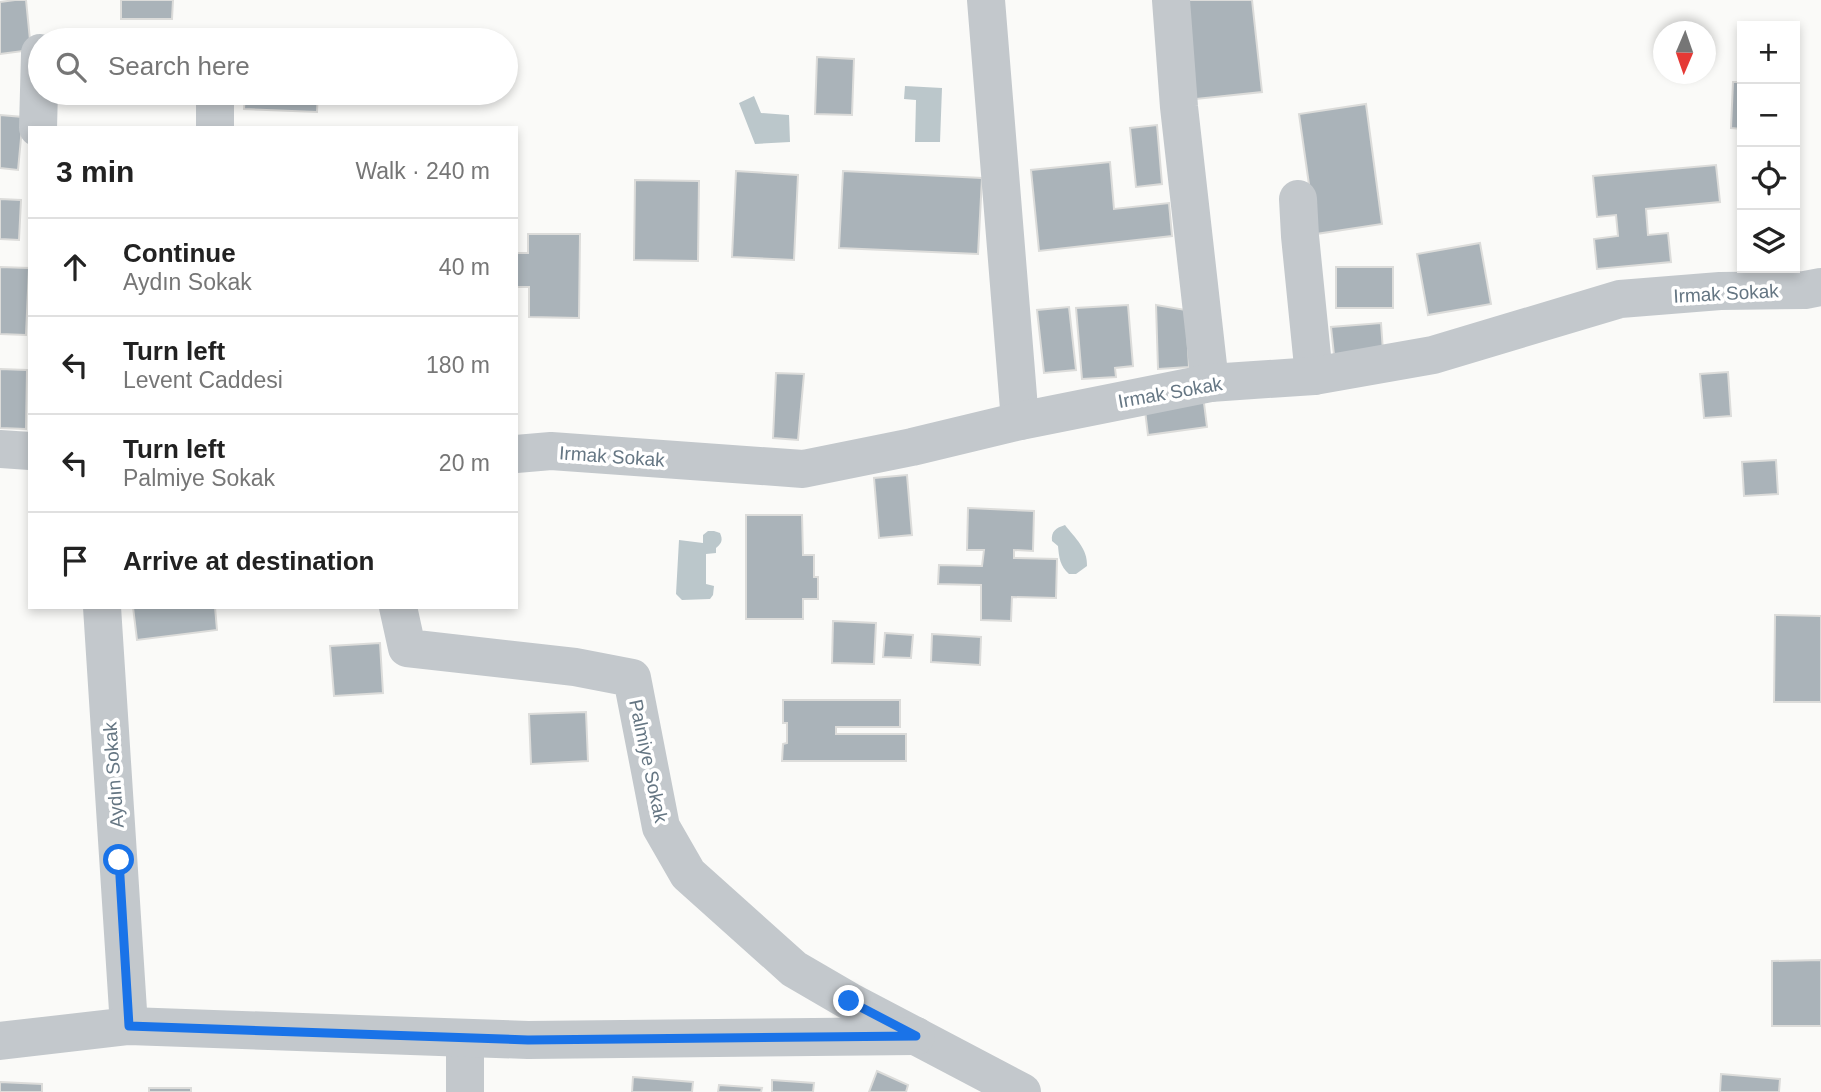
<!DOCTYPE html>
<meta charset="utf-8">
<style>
body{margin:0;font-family:Helvetica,sans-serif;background:#f6f6f6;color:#222}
.controls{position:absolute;right:21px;top:21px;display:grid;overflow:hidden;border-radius:0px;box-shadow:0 4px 10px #0003}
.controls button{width:63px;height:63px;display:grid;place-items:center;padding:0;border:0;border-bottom:2px solid #e0e0e0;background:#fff;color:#222;font:35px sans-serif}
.compass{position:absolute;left:1653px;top:21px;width:63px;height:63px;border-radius:50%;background:#fff;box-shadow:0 4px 10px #0003;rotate:182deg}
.stop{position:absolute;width:21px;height:21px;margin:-16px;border:5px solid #1a73e8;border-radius:50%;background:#fff}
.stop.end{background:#1a73e8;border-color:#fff;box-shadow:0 2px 7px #0008}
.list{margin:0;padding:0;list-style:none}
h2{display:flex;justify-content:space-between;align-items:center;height:91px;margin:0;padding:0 28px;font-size:30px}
h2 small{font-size:23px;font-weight:400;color:#767676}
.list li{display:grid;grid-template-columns:46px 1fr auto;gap:21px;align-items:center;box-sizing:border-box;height:98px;padding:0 28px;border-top:2px solid #e0e0e0}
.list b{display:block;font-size:26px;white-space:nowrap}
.list p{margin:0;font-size:23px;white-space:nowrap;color:#767676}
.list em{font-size:23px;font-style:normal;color:#767676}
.icon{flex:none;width:38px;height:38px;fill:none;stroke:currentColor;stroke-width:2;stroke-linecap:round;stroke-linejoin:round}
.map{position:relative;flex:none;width:1821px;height:1092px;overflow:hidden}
.search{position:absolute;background:#fff;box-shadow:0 4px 10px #0003;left:28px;top:28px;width:490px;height:77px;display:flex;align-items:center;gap:18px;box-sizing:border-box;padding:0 24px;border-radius:38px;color:#767676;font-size:26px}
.panel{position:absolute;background:#fff;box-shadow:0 4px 10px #0003;left:28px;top:126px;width:490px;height:483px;border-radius:0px}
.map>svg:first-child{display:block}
.water{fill:#bbc7cb}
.building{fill:#aab3b9;stroke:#dcdcda;stroke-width:2}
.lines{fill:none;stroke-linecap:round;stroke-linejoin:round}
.minor{stroke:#c3c8cc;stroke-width:38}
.route{stroke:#1a73e8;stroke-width:9}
.labels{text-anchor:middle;stroke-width:7;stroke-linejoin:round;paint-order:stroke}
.street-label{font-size:19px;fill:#657683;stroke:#fff}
</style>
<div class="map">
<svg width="1821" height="1092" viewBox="0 0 1821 1092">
<rect width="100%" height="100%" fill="#fafaf8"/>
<!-- water -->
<g class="water">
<polygon points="905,86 942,88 940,142 915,142 916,100 904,99"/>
<polygon points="754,96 761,113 789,115 790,142 755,144 739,103"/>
<path d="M1065 525C1075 538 1088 549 1087 566L1076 574H1069C1060 566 1059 558 1058 546L1052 541C1051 531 1056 528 1065 525Z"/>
<path d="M708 531H714L720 533C723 540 722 543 716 548V553L706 554V584L714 586 713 595 710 599 682 600 676 594 679 540 703 543V535Z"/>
</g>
<!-- building -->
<g class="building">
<polygon points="15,0 26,0 31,50 0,54 0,2"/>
<polygon points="121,0 173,0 172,19 121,19"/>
<polygon points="1185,0 1252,0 1262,92 1196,99"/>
<polygon points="133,31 196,36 195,40 132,40"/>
<polygon points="817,57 854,59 852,115 815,114"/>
<polygon points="1733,82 1742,82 1742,129 1731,128"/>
<polygon points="245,93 318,93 317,112 244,109"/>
<polygon points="1366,104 1382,224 1316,234 1299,114"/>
<polygon points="0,115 23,117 18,170 0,168"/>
<polygon points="1157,125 1162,184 1136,187 1130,128"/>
<polygon points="1110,162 1114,209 1169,203 1172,236 1039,251 1031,170"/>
<polygon points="1716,165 1720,202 1646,209 1648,235 1668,233 1671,262 1597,269 1594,239 1618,236 1616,215 1597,217 1593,176"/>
<polygon points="736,171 798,175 794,260 732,257"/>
<polygon points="843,171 982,178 978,254 839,248"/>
<polygon points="635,180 699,181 698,261 634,260"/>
<polygon points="0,199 21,200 19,240 0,239"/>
<polygon points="528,234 580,234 579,318 529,317 529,287 516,287 516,253 528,253"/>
<polygon points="1480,243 1491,304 1428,315 1417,254"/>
<polygon points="0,267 29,268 26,335 0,334"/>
<rect x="1336" y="267" width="57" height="41"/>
<polygon points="1128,305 1133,366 1115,368 1116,377 1082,379 1076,308"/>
<polygon points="1156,305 1186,310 1189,367 1158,369"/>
<polygon points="1069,307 1076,370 1044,373 1037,310"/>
<polygon points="1381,323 1383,351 1334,355 1331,327"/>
<polygon points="0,369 27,370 26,429 0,428"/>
<polygon points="1728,372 1731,416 1704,418 1700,374"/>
<polygon points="776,373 804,374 798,440 773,438"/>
<polygon points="1203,395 1207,427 1148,435 1144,402"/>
<polygon points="1776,460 1778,494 1744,496 1742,462"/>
<polygon points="907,475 912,535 879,538 874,478"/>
<polygon points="968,508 1034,511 1033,551 1014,550 1014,558 1057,559 1056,598 1012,597 1011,621 981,620 981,585 938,584 939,565 982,566 984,550 967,550"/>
<polygon points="746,515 802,515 803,555 814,555 814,577 818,577 818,599 803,599 803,619 746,619"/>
<polygon points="133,607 215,607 217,630 137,640"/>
<polygon points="1775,615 1821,616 1821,702 1774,702"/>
<polygon points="833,621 876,623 874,664 832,663"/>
<polygon points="885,633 913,635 911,658 883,657"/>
<polygon points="932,634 981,637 980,665 931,662"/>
<polygon points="380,643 383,693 334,696 330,646"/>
<polygon points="783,700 900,700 900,727 836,727 836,734 906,734 906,761 782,761 783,744 787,743 787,723 783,723"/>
<polygon points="586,712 588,761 531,764 529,714"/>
<polygon points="1821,960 1821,1026 1772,1026 1772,961"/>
<polygon points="877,1071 908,1085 906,1092 869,1092"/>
<polygon points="1721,1074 1780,1079 1779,1092 1720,1092"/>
<polygon points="633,1077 693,1082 692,1092 632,1092"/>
<polygon points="772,1080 814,1083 813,1092 772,1092"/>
<polygon points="0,1082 42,1084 42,1092 0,1092"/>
<polygon points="719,1085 762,1088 761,1092 718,1092"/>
<rect x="149" y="1088" width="42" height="4"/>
</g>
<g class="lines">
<!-- minor -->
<g class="minor">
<polyline points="986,0 1020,421"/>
<polyline points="1171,0 1179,107 1210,383"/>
<polyline points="38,128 40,53"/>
<polyline points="215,128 215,93"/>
<polyline points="1298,199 1300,236 1314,376"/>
<polyline points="0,449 30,451"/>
<polyline points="516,454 551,451 803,469 912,447 1020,421 1210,383 1314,376 1433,355 1620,299 1720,291 1805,290 1821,287"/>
<polyline points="102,607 129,1026"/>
<polyline points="398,607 407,648 575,667 632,678 661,827 688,874 794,969 849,1001 1022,1092"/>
<polyline points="465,1038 465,1092"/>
<polyline points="0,1041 129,1026 528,1040 916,1036"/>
</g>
</g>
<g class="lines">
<!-- route -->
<polyline class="route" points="119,860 129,1026 528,1040 916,1036 849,1001"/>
</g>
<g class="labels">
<!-- street labels -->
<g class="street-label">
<text transform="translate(1726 293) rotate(-3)" y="7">Irmak Sokak</text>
<text transform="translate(1170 392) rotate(-10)" y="7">Irmak Sokak</text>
<text transform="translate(612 456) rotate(4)" y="7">Irmak Sokak</text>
<text transform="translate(649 761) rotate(78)" y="7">Palmiye Sokak</text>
<text transform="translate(113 775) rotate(-94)" y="7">Aydın Sokak</text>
</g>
</g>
</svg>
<div class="controls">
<button>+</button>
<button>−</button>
<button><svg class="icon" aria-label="locate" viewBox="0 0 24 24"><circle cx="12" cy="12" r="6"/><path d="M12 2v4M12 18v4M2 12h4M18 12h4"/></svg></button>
<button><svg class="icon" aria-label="layers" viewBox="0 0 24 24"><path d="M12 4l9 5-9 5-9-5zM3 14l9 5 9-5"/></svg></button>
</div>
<svg class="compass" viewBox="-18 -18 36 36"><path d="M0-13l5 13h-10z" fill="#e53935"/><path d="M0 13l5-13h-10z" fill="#767676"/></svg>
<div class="stop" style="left:119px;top:860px"></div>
<div class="stop end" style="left:849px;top:1001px"></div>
<div class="search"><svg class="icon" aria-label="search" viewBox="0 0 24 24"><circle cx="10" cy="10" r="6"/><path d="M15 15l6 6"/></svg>Search here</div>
<section class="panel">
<h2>3 min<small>Walk · 240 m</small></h2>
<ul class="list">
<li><svg class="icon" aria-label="ahead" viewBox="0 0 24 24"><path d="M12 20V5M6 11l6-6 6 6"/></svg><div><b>Continue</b><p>Aydın Sokak</p></div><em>40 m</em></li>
<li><svg class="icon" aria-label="left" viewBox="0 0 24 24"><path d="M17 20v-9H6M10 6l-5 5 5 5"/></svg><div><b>Turn left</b><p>Levent Caddesi</p></div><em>180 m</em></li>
<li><svg class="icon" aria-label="left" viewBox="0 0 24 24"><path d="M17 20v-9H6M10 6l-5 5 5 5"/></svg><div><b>Turn left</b><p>Palmiye Sokak</p></div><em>20 m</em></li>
<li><svg class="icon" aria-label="arrive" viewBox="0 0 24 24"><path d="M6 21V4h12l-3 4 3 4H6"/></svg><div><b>Arrive at destination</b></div></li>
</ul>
</section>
</div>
